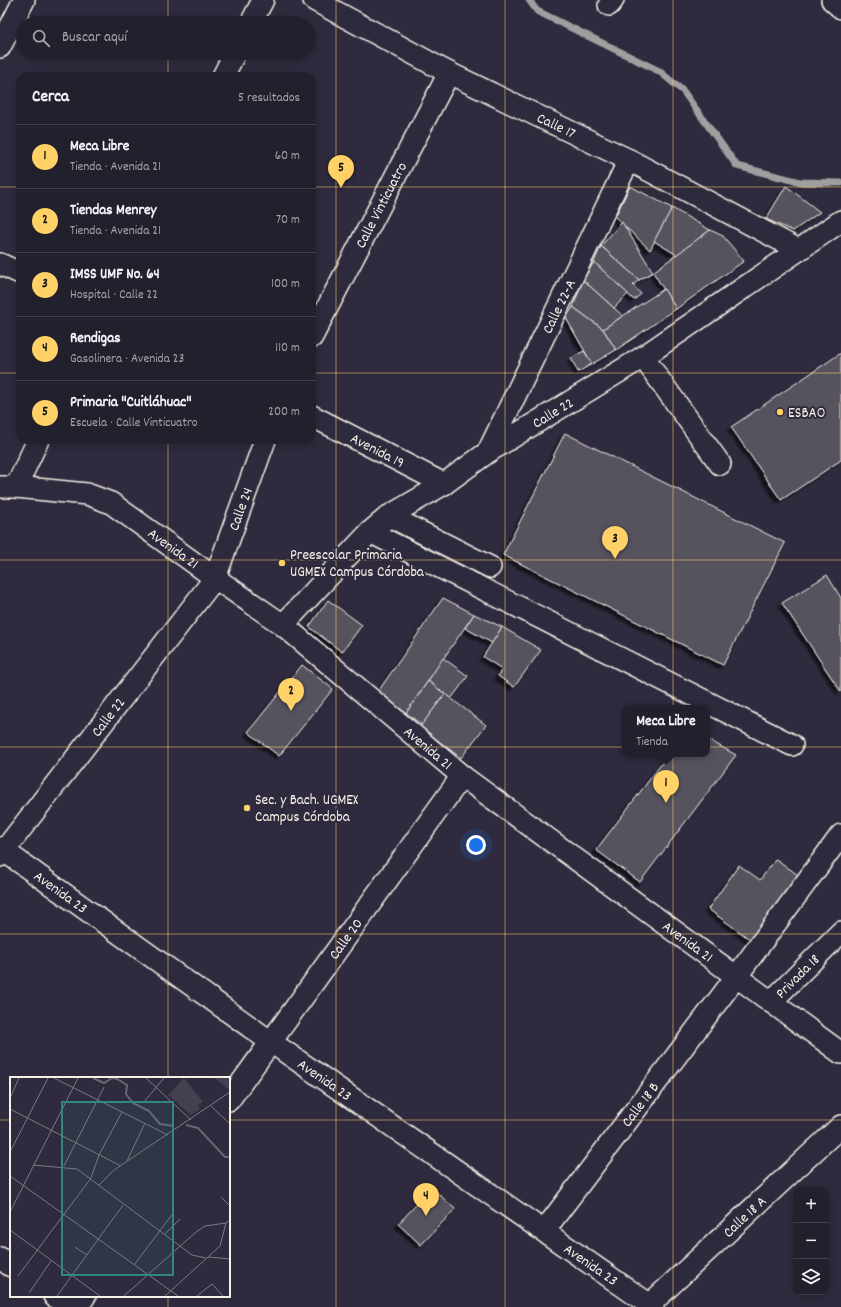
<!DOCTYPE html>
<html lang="es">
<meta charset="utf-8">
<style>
body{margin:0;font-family:Dekko,sans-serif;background:#2f2d3a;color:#f1f3f6}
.controls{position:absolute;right:12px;bottom:12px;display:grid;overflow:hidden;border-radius:8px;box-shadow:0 2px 10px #0003}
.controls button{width:36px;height:36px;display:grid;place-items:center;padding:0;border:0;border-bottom:1px solid #403e4a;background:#23202e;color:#f1f3f6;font:20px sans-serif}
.you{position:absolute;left:476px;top:845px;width:14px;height:14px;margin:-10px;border:3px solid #fff;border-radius:50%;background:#1a73e8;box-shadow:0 0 0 6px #1a73e833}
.badge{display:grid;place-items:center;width:26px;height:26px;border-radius:50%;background:#ffd166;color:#111;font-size:13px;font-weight:700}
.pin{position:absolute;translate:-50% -33px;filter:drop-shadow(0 1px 2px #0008)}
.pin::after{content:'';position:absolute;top:21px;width:14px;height:12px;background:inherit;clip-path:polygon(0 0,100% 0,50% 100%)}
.popup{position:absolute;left:622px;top:705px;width:88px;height:52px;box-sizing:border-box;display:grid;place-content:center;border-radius:8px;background:#23202e;filter:drop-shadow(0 1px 3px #0005);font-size:13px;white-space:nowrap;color:#a3a3aa}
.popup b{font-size:15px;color:#f1f3f6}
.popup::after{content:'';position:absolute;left:50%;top:100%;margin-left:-8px;border:8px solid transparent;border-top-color:#23202e}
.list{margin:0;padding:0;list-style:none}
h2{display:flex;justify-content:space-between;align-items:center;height:52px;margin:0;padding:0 16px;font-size:17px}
h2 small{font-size:13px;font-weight:400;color:#a3a3aa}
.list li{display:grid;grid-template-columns:26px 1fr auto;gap:12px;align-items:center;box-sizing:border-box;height:64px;padding:0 16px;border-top:1px solid #403e4a}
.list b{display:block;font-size:15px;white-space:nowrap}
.list p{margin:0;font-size:13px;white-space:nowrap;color:#a3a3aa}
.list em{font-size:13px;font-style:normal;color:#a3a3aa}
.icon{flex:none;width:22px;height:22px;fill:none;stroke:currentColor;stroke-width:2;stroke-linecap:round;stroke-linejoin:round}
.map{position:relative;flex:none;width:841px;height:1307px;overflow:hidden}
.search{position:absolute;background:#23202e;box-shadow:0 2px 10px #0003;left:16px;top:16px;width:300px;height:44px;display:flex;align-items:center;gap:10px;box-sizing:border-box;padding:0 14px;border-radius:22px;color:#a3a3aa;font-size:15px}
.panel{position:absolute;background:#23202e;box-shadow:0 2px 10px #0003;left:16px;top:72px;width:300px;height:372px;border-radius:12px}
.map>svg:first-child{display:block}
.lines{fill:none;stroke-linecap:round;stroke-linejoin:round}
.stream{stroke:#a19ea0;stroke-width:7}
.building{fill:#56525f;stroke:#f4f1e8;filter:url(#shadow)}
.minor-casing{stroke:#f4f1e8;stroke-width:24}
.minor{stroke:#2f2a3d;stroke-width:21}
.grid{fill:none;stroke:#ffd166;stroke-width:1;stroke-opacity:0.55}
.poi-dot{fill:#ffd166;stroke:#2f2a3d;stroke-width:1.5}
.labels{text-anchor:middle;stroke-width:4;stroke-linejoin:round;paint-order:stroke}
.street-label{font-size:15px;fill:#f4f1e8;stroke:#2f2a3d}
.poi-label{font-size:15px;fill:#f4f1e8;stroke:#2f2a3d;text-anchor:start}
.inset-river{fill:none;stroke:#6a6670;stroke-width:2}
.inset-road{fill:none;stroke:#7e7a81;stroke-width:1}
.view{fill:#318880;fill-opacity:0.15;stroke:#318880;stroke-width:2}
.inset-edge{fill:none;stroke:#f4f1e8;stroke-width:2}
</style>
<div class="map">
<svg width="841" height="1307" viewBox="0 0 841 1307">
<defs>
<filter id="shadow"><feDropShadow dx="-3.5" dy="3.5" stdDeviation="1" flood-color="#0009"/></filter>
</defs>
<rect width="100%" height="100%" fill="#2f2a3d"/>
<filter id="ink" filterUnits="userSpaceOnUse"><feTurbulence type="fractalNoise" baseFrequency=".025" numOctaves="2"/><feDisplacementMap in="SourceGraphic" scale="8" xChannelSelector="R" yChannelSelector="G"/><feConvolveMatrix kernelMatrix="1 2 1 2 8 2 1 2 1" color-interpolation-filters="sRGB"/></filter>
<g filter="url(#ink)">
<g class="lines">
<!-- stream -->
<polyline class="stream" points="529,0 537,11 659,71 683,91 737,166 800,182 841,183"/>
</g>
<!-- building -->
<g class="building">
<polygon points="630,186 672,208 650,250 615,217"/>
<polygon points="786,186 820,212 793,231 766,219"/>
<polygon points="672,208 710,230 677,255 654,241"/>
<polygon points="622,222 653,272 639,280 601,246"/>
<polygon points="710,230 723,236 744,261 676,309 653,272"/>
<polygon points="601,246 639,280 633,285 641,294 634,300 594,262"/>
<polygon points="594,262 628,294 614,308 583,280"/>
<polygon points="583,280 614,308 623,316 603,329 573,307"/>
<polygon points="664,289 676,309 616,350 603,329"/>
<polygon points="573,307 603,329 616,350 592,364 566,318"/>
<polygon points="584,351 592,364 578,372 571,358"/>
<polygon points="841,353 841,460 781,500 731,427"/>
<polygon points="565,433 785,543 723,665 503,555"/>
<polygon points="827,575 841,598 841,692 782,603"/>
<polygon points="443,598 474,614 406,713 377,693"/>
<polygon points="328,600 362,625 342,652 309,627"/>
<polygon points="474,614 502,627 492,643 465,628"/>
<polygon points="502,627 541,650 514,687 498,676 502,669 483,657"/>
<polygon points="443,658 468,676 451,699 428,681"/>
<polygon points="302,665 333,689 279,756 248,732"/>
<polygon points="428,681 445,694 422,725 406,713"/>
<polygon points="445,694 486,725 461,758 420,727"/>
<polygon points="707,739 736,755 640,882 596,850 669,754 707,754"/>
<polygon points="776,859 798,875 751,940 708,909 739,865 760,880"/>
<polygon points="432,1188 455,1209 421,1245 398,1224"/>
</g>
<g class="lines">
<!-- minor casing -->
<g class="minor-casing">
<g id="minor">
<path id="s1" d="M314 0 449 73 629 160 799 250"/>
<polyline points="832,0 841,8"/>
<polyline points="609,5 613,0"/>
<polyline points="251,23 263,0"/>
<polyline points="0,47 24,0"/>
<polyline points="223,76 235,53"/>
<polyline points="0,264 20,273"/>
<path id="s2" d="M312 337 449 73"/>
<polyline points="643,357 720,464"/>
<path id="s3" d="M312 416 444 484"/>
<path id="s4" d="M488 452 629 160"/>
<path id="s5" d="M0 487H16L87 494 111 503 215 578 283 625 462 776 841 1053"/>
<polyline points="16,487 38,440"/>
<polyline points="389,516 490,567"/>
<polyline points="370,532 792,745"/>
<path id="s6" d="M283 625 370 532 389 516 444 484 488 452 643 357 841 221"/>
<path id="s7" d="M0 848 271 1042 653 1307"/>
<path id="s8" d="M0 856 215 578 265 440"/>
<path id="s9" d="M771 1002 841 932"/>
<path id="s10" d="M229 1100 462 776"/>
<path id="s11" d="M544 1231 736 977 841 835"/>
<polyline points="0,1258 11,1266"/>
<polyline points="54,1296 69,1307"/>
<polyline points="77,1307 85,1296"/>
<path id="s12" d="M647 1307 841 1126"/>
</g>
</g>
<!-- minor -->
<use href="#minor" class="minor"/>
</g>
</g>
<!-- grid -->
<path class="grid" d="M168 0V23M336 0V1307M505 0V1307M673 0V1307M168 53V76M0 187H20M312 187H841M0 373H20M312 373H841M168 440V1078M0 560H841M0 747H841M0 934H841M0 1120H11M229 1120H841M168 1296V1307"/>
<!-- markers -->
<g class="poi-dot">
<circle cx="780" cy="412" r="4"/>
<circle cx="282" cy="563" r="4"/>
<circle cx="247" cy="808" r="4"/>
</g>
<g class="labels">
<!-- street labels -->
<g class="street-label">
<text dy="5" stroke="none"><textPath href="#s1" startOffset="273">Calle 17</textPath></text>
<text dy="5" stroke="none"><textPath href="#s2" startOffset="149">Calle Vinticuatro</textPath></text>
<text dy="5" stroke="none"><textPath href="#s4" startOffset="162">Calle 22-A</textPath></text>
<text dy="5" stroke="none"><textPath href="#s6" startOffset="346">Calle 22</textPath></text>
<text dy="5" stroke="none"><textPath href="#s3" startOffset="74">Avenida 19</textPath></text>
<text dy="5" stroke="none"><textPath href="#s8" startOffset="425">Calle 24</textPath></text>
<text dy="5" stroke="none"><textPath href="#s5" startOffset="190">Avenida 21</textPath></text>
<text dy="5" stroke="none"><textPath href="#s8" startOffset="176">Calle 22</textPath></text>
<text dy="5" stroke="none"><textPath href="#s5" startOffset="514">Avenida 21</textPath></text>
<text dy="5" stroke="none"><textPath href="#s7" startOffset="75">Avenida 23</textPath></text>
<text dy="5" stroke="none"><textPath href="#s10" startOffset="199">Calle 20</textPath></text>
<text dy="5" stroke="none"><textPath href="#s5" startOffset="838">Avenida 21</textPath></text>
<text dy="5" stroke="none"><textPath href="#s9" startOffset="37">Privada 18</textPath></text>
<text dy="5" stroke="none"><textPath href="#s7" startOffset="399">Avenida 23</textPath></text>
<text dy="5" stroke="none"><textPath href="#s11" startOffset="159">Calle 18 B</textPath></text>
<text dy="5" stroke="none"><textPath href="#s12" startOffset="133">Calle 18 A</textPath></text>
<text dy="5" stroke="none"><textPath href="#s7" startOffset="723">Avenida 23</textPath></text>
</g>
<!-- poi labels -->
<g class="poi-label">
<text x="788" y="417">ESBAO</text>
<text x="290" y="559">Preescolar Primaria<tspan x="290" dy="17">UGMEX Campus Córdoba</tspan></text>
<text x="255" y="804">Sec. y Bach. UGMEX<tspan x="255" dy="17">Campus Córdoba</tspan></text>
</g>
</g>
<!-- overview -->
<g transform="translate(10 1077)">
<rect width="220" height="220" fill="#2f2a3d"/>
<path d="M174 1 193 25 188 28 190 32 181 38 158 18ZM205 1H220V10L218 12Z" fill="#454050"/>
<path class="inset-river" d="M83 1 94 6 102 1 107 2 117 8 116 17 123 26 139 34 150 47 164 49M176 48 188 51 215 80H220"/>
<path class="inset-road" d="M44 1 158 58M136 1 181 43M0 21 9 1M133 26 154 1M201 29 220 47M0 32 111 89M0 75 38 1M117 84 135 46M23 88 67 92 182 178 196 181M54 89 94 10M0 99 168 219M89 108 104 93 220 15M211 120 220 129M0 135 68 1M0 153 90 219M154 158 170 142M65 170 77 178M198 180 220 182M124 188 164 135M8 199 81 101 89 78 112 35M19 216 41 184M47 219 113 128M114 219 186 155 195 149 216 146M155 219 210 169 216 146 220 143M187 219 202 207 213 219"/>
<path class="view" d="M52 25H163V198H52Z"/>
<rect width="220" height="220" class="inset-edge"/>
</g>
</svg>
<div class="controls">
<button>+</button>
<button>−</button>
<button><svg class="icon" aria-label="layers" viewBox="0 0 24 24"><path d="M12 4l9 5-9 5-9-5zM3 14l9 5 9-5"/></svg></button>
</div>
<div class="you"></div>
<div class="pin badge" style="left:666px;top:803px">1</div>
<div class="popup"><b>Meca Libre</b>Tienda</div>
<div class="pin badge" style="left:291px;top:711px">2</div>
<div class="pin badge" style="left:615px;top:559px">3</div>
<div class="pin badge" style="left:426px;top:1216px">4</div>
<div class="pin badge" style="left:341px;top:188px">5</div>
<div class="search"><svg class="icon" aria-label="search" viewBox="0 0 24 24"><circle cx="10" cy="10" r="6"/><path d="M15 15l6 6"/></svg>Buscar aquí</div>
<section class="panel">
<h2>Cerca<small>5 resultados</small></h2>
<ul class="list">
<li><span class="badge">1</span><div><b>Meca Libre</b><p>Tienda · Avenida 21</p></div><em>60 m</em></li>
<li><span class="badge">2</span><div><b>Tiendas Menrey</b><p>Tienda · Avenida 21</p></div><em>70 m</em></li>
<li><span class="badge">3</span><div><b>IMSS UMF No. 64</b><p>Hospital · Calle 22</p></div><em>100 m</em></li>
<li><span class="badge">4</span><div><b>Rendigas</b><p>Gasolinera · Avenida 23</p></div><em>110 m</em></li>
<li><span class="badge">5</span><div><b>Primaria &quot;Cuitláhuac&quot;</b><p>Escuela · Calle Vinticuatro</p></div><em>200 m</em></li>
</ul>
</section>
</div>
